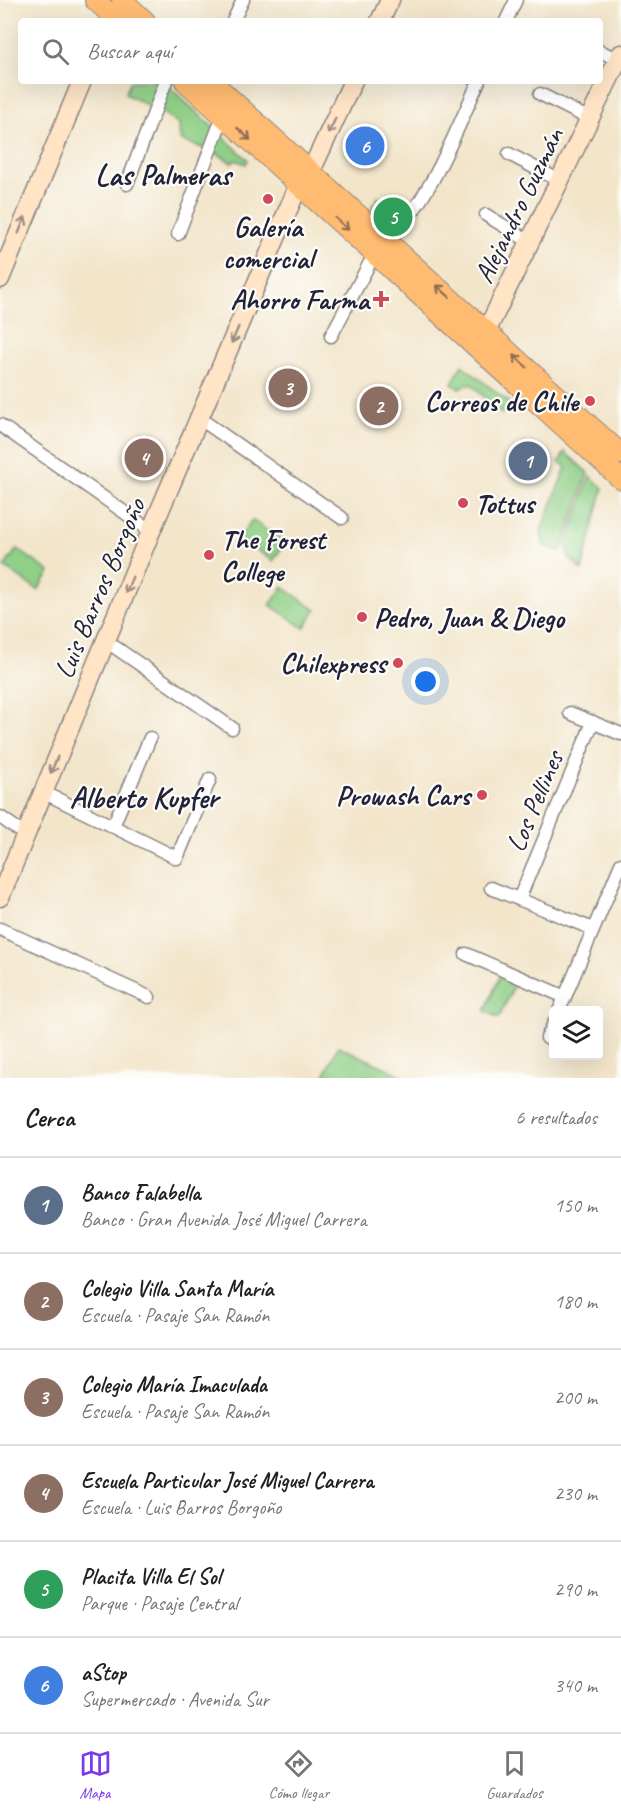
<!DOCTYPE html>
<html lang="es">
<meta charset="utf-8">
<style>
body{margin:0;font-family:Caveat,sans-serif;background:#f2f2f2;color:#202124}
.controls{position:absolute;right:18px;bottom:18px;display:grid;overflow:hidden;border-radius:6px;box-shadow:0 6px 24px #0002}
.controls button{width:54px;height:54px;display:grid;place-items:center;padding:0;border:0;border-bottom:2px solid #e0e0e0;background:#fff;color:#202124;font:30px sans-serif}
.you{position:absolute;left:426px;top:682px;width:21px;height:21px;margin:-15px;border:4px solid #fff;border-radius:50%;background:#1a73e8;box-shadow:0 0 0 9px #1a73e833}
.badge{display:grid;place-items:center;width:39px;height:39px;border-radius:50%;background:#7c3aed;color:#fff;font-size:20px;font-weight:700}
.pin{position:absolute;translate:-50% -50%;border:3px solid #fff;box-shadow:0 2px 6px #0006}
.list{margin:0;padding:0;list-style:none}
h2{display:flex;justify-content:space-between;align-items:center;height:78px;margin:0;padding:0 24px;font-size:26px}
h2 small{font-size:20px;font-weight:400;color:#757577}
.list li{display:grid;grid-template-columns:39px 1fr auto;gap:18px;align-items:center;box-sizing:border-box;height:96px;padding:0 24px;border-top:2px solid #e0e0e0}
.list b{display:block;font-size:22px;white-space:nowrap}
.list p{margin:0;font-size:20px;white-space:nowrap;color:#757577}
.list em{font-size:20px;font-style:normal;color:#757577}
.icon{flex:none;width:33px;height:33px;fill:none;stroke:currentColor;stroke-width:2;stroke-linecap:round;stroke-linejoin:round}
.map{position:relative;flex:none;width:621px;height:1078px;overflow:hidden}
.search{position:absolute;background:#fff;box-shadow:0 6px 24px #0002;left:18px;right:18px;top:18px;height:66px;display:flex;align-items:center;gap:15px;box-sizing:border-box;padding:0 21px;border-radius:6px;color:#757577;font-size:22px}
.sheet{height:654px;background:#fff}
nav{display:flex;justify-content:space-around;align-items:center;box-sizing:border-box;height:84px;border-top:2px solid #e0e0e0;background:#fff;font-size:16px;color:#757577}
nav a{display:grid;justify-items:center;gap:3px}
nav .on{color:#7c3aed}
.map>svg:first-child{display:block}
.green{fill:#8fcf86;stroke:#587860;stroke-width:1.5}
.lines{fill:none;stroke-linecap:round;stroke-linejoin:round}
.street-casing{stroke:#8a8482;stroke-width:15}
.secondary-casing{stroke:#8a8482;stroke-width:21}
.primary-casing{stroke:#8a8482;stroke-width:22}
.street{stroke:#fff;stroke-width:12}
.secondary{stroke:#ffe4c6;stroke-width:18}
.primary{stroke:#ffbb71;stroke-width:20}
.oneway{stroke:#9c8d87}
.oneway2{stroke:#906e56}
.poi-dot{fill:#d1495b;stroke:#fdfcf7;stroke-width:2}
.labels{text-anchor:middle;stroke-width:4.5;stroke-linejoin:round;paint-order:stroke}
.street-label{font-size:28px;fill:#22223b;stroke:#fdfcf7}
.poi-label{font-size:28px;font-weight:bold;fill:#22223b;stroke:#fdfcf7;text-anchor:end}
.neighbourhood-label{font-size:30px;font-weight:bold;fill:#22223b;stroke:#fdfcf7}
</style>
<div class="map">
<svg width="621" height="1078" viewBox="0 0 621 1078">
<rect width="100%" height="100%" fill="#fdfcf7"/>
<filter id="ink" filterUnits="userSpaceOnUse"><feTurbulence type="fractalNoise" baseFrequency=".0167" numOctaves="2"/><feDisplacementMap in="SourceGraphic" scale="12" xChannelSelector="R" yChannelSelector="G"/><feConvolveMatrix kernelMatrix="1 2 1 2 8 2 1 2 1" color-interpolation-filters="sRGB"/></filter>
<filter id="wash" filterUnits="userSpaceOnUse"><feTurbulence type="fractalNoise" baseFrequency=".008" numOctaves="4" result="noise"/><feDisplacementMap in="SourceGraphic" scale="24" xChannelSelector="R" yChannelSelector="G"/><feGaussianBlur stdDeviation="1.35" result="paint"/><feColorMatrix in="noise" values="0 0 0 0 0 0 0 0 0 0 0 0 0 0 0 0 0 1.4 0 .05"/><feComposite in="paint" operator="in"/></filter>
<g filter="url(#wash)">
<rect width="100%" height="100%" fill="#f2e5ca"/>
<!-- green -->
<g class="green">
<polygon points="131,81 163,81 248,160 246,164 235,160 232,163 216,153 180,140 179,124 161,112 125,94"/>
<polygon points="378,198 406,211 395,227 372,207"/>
<polygon points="462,365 510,403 501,414 471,384 458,388 452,384"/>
<polygon points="565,452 588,473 561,551 544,546 541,531 566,467 559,462"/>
<polygon points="590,476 603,488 582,570 569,558 566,545"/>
<polygon points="252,520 285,543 273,561 239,538"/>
<polygon points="17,549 50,572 38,590 4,567"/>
<polygon points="283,587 316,610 304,628 270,605"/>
<polygon points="500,976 515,983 499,1018 485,1011"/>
<polygon points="338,1046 408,1078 323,1078"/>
</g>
</g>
<g filter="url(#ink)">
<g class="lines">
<!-- street casing -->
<g class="street-casing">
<g id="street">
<polyline points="233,21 243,0"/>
<polyline points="506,21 516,0"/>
<polyline points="600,51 618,60"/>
<polyline points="540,94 590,119"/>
<polyline points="509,154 560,181"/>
<polyline points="127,184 166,81"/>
<polyline points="486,215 530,242"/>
<polyline points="178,234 223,116"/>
<path d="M388 241C432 197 453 137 479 81"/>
<polyline points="331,336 375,253"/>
<polyline points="199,418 342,518"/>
<polyline points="0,425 151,531"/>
<polyline points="106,641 232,728"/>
<polyline points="570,713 621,734"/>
<polyline points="43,792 177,858 210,779"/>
<polyline points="0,817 26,835"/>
<polyline points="113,826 150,738"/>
<polyline points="491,888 593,929"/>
<polyline points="519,899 593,722"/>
<polyline points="0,929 149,997"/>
<polyline points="466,954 565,997"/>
<polyline points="559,1011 621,864"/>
<polyline points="547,1038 554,1023"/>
</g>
</g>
<!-- secondary casing -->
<g class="secondary-casing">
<g id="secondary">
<polyline points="380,21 390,0"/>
<polyline points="0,279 82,81"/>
<polyline points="477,342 487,330 621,54"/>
<polyline points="0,897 151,531 299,184 311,171 353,81"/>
</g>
</g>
<!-- primary casing -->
<g class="primary-casing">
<g id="primary">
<polyline points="95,0 118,21"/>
<polyline points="122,0 145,21"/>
<polyline points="185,81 621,479"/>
<polyline points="211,81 621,454"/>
</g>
</g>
<!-- street -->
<use href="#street" class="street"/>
<!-- secondary -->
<use href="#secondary" class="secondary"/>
<!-- primary -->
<use href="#primary" class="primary"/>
</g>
<!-- one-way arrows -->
<defs><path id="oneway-shaft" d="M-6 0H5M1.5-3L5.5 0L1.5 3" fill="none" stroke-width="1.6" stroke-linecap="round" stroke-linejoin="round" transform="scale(1.5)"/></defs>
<g class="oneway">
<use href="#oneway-shaft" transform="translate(332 126) rotate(115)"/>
<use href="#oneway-shaft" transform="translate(22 225) rotate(-68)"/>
<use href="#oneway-shaft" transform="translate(235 335) rotate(113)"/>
<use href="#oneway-shaft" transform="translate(129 585) rotate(112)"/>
<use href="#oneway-shaft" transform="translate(54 765) rotate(113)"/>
</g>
<g class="oneway2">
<use href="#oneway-shaft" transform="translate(244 134) rotate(42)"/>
<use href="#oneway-shaft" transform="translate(342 224) rotate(42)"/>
<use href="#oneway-shaft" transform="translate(443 291) rotate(-138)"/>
<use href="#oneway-shaft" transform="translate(520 361) rotate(-137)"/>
</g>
</g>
<!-- markers -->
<g class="poi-dot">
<circle cx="268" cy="199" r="6"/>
<path d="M378 290h6v6h6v6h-6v6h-6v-6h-6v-6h6z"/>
<circle cx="590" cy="401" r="6"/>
<circle cx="463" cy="503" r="6"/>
<circle cx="209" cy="555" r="6"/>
<circle cx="362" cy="617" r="6"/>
<circle cx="398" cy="663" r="6"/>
<circle cx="482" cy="795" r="6"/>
</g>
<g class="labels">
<!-- street labels -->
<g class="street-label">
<text transform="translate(518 205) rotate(-64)" y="10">Alejandro Guzmán</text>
<text transform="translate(99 588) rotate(-67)" y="10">Luis Barros Borgoño</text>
<text transform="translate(534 801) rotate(-67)" y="10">Los Pellines</text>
</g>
<!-- poi labels -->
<g class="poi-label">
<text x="268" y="236" text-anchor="middle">Galería<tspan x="268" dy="32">comercial</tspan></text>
<text x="369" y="309">Ahorro Farma</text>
<text x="578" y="411">Correos de Chile</text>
<text x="475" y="513" text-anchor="start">Tottus</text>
<text x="221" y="549" text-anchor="start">The Forest<tspan x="221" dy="32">College</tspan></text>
<text x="374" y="627" text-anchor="start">Pedro, Juan &amp; Diego</text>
<text x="386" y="673">Chilexpress</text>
<text x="470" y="805">Prowash Cars</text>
</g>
<!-- neighbourhood labels -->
<g class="neighbourhood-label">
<text x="163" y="185">Las Palmeras</text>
<text x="144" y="808">Alberto Kupfer</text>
</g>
</g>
</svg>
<div class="controls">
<button><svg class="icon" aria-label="layers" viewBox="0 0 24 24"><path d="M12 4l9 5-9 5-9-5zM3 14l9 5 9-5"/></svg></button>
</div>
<div class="you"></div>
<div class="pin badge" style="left:528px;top:461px;background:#5c6f8a">1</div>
<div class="pin badge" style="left:379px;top:406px;background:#8d6e63">2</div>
<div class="pin badge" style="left:288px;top:388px;background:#8d6e63">3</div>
<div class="pin badge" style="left:144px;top:458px;background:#8d6e63">4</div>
<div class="pin badge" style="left:393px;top:217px;background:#2e9e5b">5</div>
<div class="pin badge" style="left:365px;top:146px;background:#3f7fe0">6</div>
<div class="search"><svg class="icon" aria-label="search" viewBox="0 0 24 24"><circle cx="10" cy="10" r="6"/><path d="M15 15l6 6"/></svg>Buscar aquí</div>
</div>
<section class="sheet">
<h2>Cerca<small>6 resultados</small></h2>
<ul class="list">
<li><span class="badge" style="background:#5c6f8a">1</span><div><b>Banco Falabella</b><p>Banco · Gran Avenida José Miguel Carrera</p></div><em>150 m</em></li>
<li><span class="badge" style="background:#8d6e63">2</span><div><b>Colegio Villa Santa María</b><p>Escuela · Pasaje San Ramón</p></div><em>180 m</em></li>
<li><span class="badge" style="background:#8d6e63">3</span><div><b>Colegio María Imaculada</b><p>Escuela · Pasaje San Ramón</p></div><em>200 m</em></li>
<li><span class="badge" style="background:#8d6e63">4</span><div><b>Escuela Particular José Miguel Carrera</b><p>Escuela · Luis Barros Borgoño</p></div><em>230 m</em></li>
<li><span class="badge" style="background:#2e9e5b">5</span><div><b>Placita Villa El Sol</b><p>Parque · Pasaje Central</p></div><em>290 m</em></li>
<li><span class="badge" style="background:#3f7fe0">6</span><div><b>aStop</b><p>Supermercado · Avenida Sur</p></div><em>340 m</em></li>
</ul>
</section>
<nav>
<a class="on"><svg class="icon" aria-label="map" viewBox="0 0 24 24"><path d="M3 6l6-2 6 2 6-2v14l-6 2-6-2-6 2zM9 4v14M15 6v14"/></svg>Mapa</a>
<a><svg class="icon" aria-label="directions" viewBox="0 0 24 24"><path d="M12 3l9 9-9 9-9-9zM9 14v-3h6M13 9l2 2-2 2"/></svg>Cómo llegar</a>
<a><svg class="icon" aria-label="saved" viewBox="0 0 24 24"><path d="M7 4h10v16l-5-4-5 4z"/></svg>Guardados</a>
</nav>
